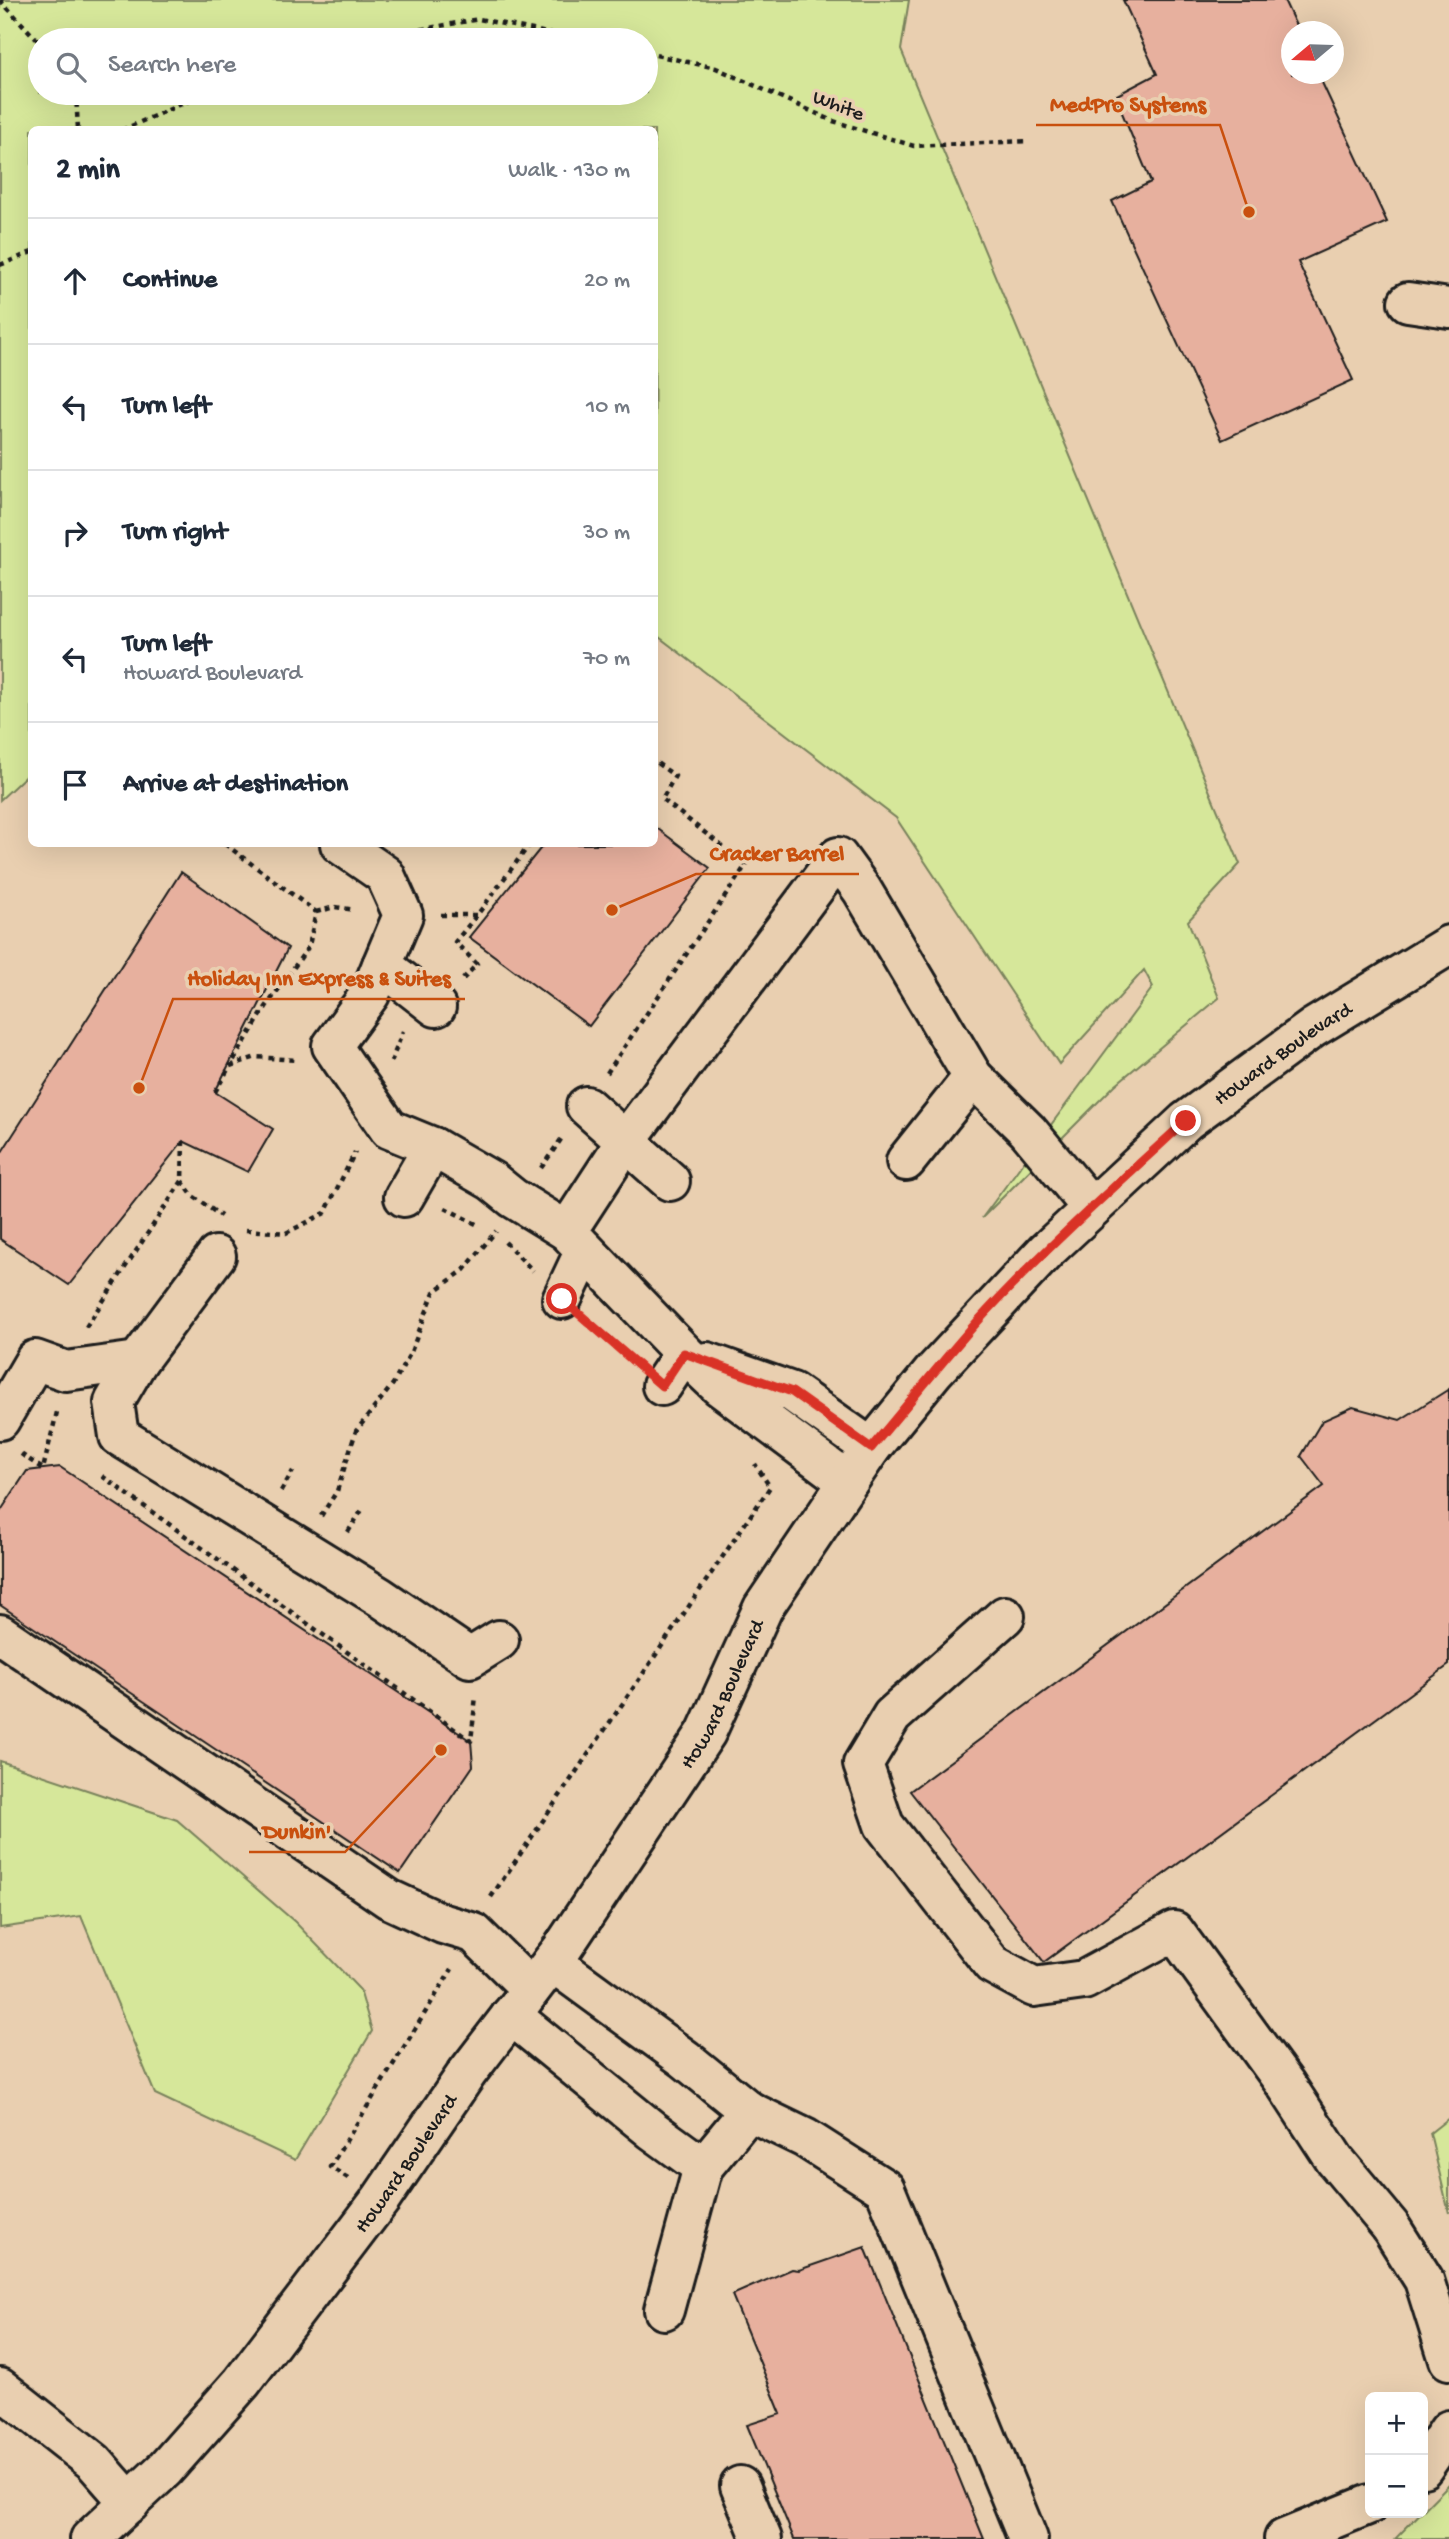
<!DOCTYPE html>
<meta charset="utf-8">
<style>
body{margin:0;font-family:"Gochi Hand",sans-serif;background:#f2f2f3;color:#1f2937}
.controls{position:absolute;right:21px;bottom:21px;display:grid;overflow:hidden;border-radius:10px;box-shadow:0 7px 28px #0002}
.controls button{width:63px;height:63px;display:grid;place-items:center;padding:0;border:0;border-bottom:2px solid #e0e1e3;background:#fff;color:#1f2937;font:35px sans-serif}
.compass{position:absolute;left:1281px;top:21px;width:63px;height:63px;border-radius:50%;background:#fff;box-shadow:0 7px 28px #0002;rotate:251deg}
.stop{position:absolute;width:21px;height:21px;margin:-16px;border:5px solid #d93025;border-radius:50%;background:#fff}
.stop.end{background:#d93025;border-color:#fff;box-shadow:0 2px 7px #0008}
.list{margin:0;padding:0;list-style:none}
h2{display:flex;justify-content:space-between;align-items:center;height:91px;margin:0;padding:0 28px;font-size:30px}
h2 small{font-size:23px;font-weight:400;color:#747a83}
.list li{display:grid;grid-template-columns:46px 1fr auto;gap:21px;align-items:center;box-sizing:border-box;height:126px;padding:0 28px;border-top:2px solid #e0e1e3}
.list b{display:block;font-size:26px;white-space:nowrap}
.list p{margin:0;font-size:23px;white-space:nowrap;color:#747a83}
.list em{font-size:23px;font-style:normal;color:#747a83}
.icon{flex:none;width:38px;height:38px;fill:none;stroke:currentColor;stroke-width:2;stroke-linecap:round;stroke-linejoin:round}
.map{position:relative;flex:none;width:1449px;height:2539px;overflow:hidden}
.search{position:absolute;background:#fff;box-shadow:0 7px 28px #0002;left:28px;top:28px;width:630px;height:77px;display:flex;align-items:center;gap:18px;box-sizing:border-box;padding:0 24px;border-radius:38px;color:#747a83;font-size:26px}
.panel{position:absolute;background:#fff;box-shadow:0 7px 28px #0002;left:28px;top:126px;width:630px;height:721px;border-radius:10px}
.map>svg:first-child{display:block}
.green{fill:#d6e79a;stroke:#79825b;stroke-width:2;fill-rule:evenodd}
.building{fill:#e7b09e;stroke:#1c1c1c;stroke-width:2}
.lines{fill:none;stroke-linecap:round;stroke-linejoin:round}
.minor-casing{stroke:#1c1c1c;stroke-width:44}
.major-casing{stroke:#1c1c1c;stroke-width:44}
.path{stroke:#1c1c1c;stroke-width:4.5;stroke-dasharray:5 5;stroke-linecap:butt}
.minor{stroke:#e9cfb0;stroke-width:38}
.major{stroke:#e9cfb0;stroke-width:38}
.route{stroke:#d93025;stroke-width:9}
.labels{text-anchor:middle;stroke-width:7;stroke-linejoin:round;paint-order:stroke}
.street-label{font-size:21px;fill:#1c1c1c;stroke:#e9cfb0}
.leader{fill:none;stroke:#c9500e;stroke-width:2.5}
.callout-dot{fill:#c9500e;stroke:#e9cfb0;stroke-width:2.5}
.callout-label{font-size:23px;text-anchor:middle;font-weight:bold;fill:#c9500e;stroke:#e9cfb0;stroke-width:7;stroke-linejoin:round;paint-order:stroke}
</style>
<div class="map">
<svg width="1449" height="2539" viewBox="0 0 1449 2539">
<rect width="100%" height="100%" fill="#e9cfb0"/>
<filter id="ink" filterUnits="userSpaceOnUse"><feTurbulence type="fractalNoise" baseFrequency=".0143" numOctaves="2"/><feDisplacementMap in="SourceGraphic" scale="14" xChannelSelector="R" yChannelSelector="G"/><feConvolveMatrix kernelMatrix="1 2 1 2 8 2 1 2 1" color-interpolation-filters="sRGB"/></filter>
<g filter="url(#ink)">
<!-- green -->
<g class="green">
<path d="M0 0H909L901 50 1240 864 1188 921 1219 998 1115 1085 982 1218 1153 987 1144 970 1059 1064 896 818 655 634 654 130H32V770L0 800ZM40 40H646V93H40Z"/>
<polygon points="0,1761 177,1820 295,1922 360,1990 372,2031 295,2160 155,2094 81,1916 0,1928"/>
<polygon points="1449,2118 1449,2213 1430,2133"/>
<polygon points="1449,2484 1449,2539 1395,2539"/>
</g>
<!-- building -->
<g class="building">
<polygon points="1123,0 1284,0 1299,32 1292,32 1292,74 1318,74 1387,222 1298,262 1353,380 1222,440 1112,201 1151,182 1115,96 1157,74"/>
<polygon points="654,826 710,868 589,1026 469,937 544,844 654,844"/>
<polygon points="181,872 288,948 215,1092 273,1129 248,1172 183,1141 69,1285 0,1239 0,1155"/>
<polygon points="1449,1389 1449,1665 1044,1962 910,1791 1324,1486 1301,1456 1322,1421 1353,1407 1400,1420"/>
<polygon points="60,1467 471,1741 473,1766 400,1873 0,1605 0,1512 27,1471"/>
<polygon points="865,2247 984,2539 794,2539 747,2425 781,2414 732,2295 792,2269 799,2270"/>
</g>
<g class="lines">
<!-- minor casing -->
<g class="minor-casing">
<g id="minor">
<polyline points="1408,302 1449,308"/>
<polyline points="340,844 385,875 403,915 382,965"/>
<polyline points="586,1106 670,1181"/>
<polyline points="433,1147 389,1129 332,1046 370,994 382,965 436,1007"/>
<polyline points="906,1161 973,1077"/>
<polyline points="404,1197 433,1147 492,1181 513,1198 567,1231 583,1248"/>
<polyline points="567,1231 625,1142 838,857 862,890 973,1077 1028,1131 1091,1207"/>
<polyline points="216,1256 138,1361 114,1402 119,1436 380,1597 470,1658 499,1640"/>
<polyline points="562,1299 585,1250 684,1353 719,1386 848,1482"/>
<polyline points="707,1362 792,1392 871,1448"/>
<polyline points="662,1386 684,1353"/>
<polyline points="0,1420 35,1360 66,1371 138,1361"/>
<polyline points="1005,1616 892,1716 863,1764 884,1825 992,1964 1034,1987 1084,1980 1174,1931 1286,2085 1335,2160 1390,2226 1424,2280 1449,2360"/>
<polyline points="0,1634 389,1899 443,1924 474,1933 531,1989"/>
<polyline points="552,1962 685,2059 749,2111"/>
<polyline points="511,2015 652,2130 703,2167"/>
<polyline points="664,2310 703,2167 749,2111 805,2138 885,2189 1028,2539"/>
<polyline points="0,2388 94,2462 130,2503"/>
<polyline points="1423,2468 1449,2430"/>
<polyline points="740,2486 762,2539"/>
<polyline points="1284,2539 1370,2504"/>
</g>
</g>
<!-- major casing -->
<g class="major-casing">
<g id="major">
<path id="s1" d="M90 2539 165 2469 242 2382 381 2199 467 2073 562 1949 706 1733 763 1608 871 1448 934 1371 1046 1251 1186 1121 1313 1028 1449 945"/>
</g>
</g>
<!-- path -->
<g class="path">
<polyline points="0,0 40,43"/>
<polyline points="362,40 479,19 581,40"/>
<polyline points="646,53 716,68 833,121 914,146 1028,141"/>
<polyline points="76,93 78,130"/>
<polyline points="122,130 207,93"/>
<polyline points="0,265 32,252"/>
<polyline points="225,844 316,912 309,946 266,1007 230,1066"/>
<polyline points="316,912 335,907 355,910"/>
<polyline points="441,915 477,915 530,844"/>
<polyline points="463,979 477,964 455,942 477,915"/>
<polyline points="391,1062 403,1031"/>
<polyline points="607,1073 746,865 662,799 675,776 654,761"/>
<polyline points="215,1092 230,1066 256,1057 296,1060"/>
<polyline points="183,1141 182,1181 193,1196 221,1216"/>
<polyline points="541,1168 562,1138"/>
<polyline points="445,1208 480,1226"/>
<polyline points="246,1230 286,1233 325,1213 355,1152"/>
<polyline points="505,1242 533,1271"/>
<polyline points="591,1324 614,1343"/>
<polyline points="86,1327 182,1181"/>
<polyline points="21,1454 43,1469 58,1408"/>
<polyline points="102,1476 471,1741 476,1696"/>
<polyline points="281,1491 293,1471"/>
<polyline points="321,1516 337,1491 356,1431 393,1384 411,1352 434,1292 464,1270 496,1231"/>
<polyline points="348,1532 362,1510"/>
<polyline points="491,1897 770,1487 755,1464"/>
<polyline points="348,2178 330,2167 452,1969"/>
</g>
<!-- minor -->
<use href="#minor" class="minor"/>
<!-- major -->
<use href="#major" class="major"/>
</g>
</g>
<g class="lines" filter="url(#ink)">
<!-- route -->
<path class="route" d="M562 1299 662 1386 684 1353 792 1392 871 1448C907 1406 941 1362 978 1321 1043 1250 1115 1186 1186 1121"/>
</g>
<g class="labels">
<!-- street labels -->
<g class="street-label">
<text transform="translate(839 104) rotate(21)" y="7">White</text>
<text dy="7" stroke="none"><textPath href="#s1" startOffset="1920">Howard Boulevard</textPath></text>
<text dy="7" stroke="none"><textPath href="#s1" startOffset="1059">Howard Boulevard</textPath></text>
<text dy="7" stroke="none"><textPath href="#s1" startOffset="492">Howard Boulevard</textPath></text>
</g>
</g>
<!-- callouts -->
<path class="leader" d="M1249 212L1220 125H1036M612 910L696 874H859M139 1088L173 999H465M441 1750L345 1852H249"/>
<g class="callout-dot">
<circle cx="1249" cy="212" r="7"/>
<circle cx="612" cy="910" r="7"/>
<circle cx="139" cy="1088" r="7"/>
<circle cx="441" cy="1750" r="7"/>
</g>
<g class="callout-label">
<text x="1128" y="111">MedPro Systems</text>
<text x="777" y="860">Cracker Barrel</text>
<text x="319" y="985">Holiday Inn Express &amp; Suites</text>
<text x="297" y="1838">Dunkin'</text>
</g>
</svg>
<div class="controls">
<button>+</button>
<button>−</button>
</div>
<svg class="compass" viewBox="-18 -18 36 36"><path d="M0-13l5 13h-10z" fill="#e53935"/><path d="M0 13l5-13h-10z" fill="#747a83"/></svg>
<div class="stop" style="left:562px;top:1299px"></div>
<div class="stop end" style="left:1186px;top:1121px"></div>
<div class="search"><svg class="icon" aria-label="search" viewBox="0 0 24 24"><circle cx="10" cy="10" r="6"/><path d="M15 15l6 6"/></svg>Search here</div>
<section class="panel">
<h2>2 min<small>Walk · 130 m</small></h2>
<ul class="list">
<li><svg class="icon" aria-label="ahead" viewBox="0 0 24 24"><path d="M12 20V5M6 11l6-6 6 6"/></svg><div><b>Continue</b></div><em>20 m</em></li>
<li><svg class="icon" aria-label="left" viewBox="0 0 24 24"><path d="M17 20v-9H6M10 6l-5 5 5 5"/></svg><div><b>Turn left</b></div><em>10 m</em></li>
<li><svg class="icon" aria-label="right" viewBox="0 0 24 24"><path d="M7 20v-9h11M14 6l5 5-5 5"/></svg><div><b>Turn right</b></div><em>30 m</em></li>
<li><svg class="icon" aria-label="left" viewBox="0 0 24 24"><path d="M17 20v-9H6M10 6l-5 5 5 5"/></svg><div><b>Turn left</b><p>Howard Boulevard</p></div><em>70 m</em></li>
<li><svg class="icon" aria-label="arrive" viewBox="0 0 24 24"><path d="M6 21V4h12l-3 4 3 4H6"/></svg><div><b>Arrive at destination</b></div></li>
</ul>
</section>
</div>
